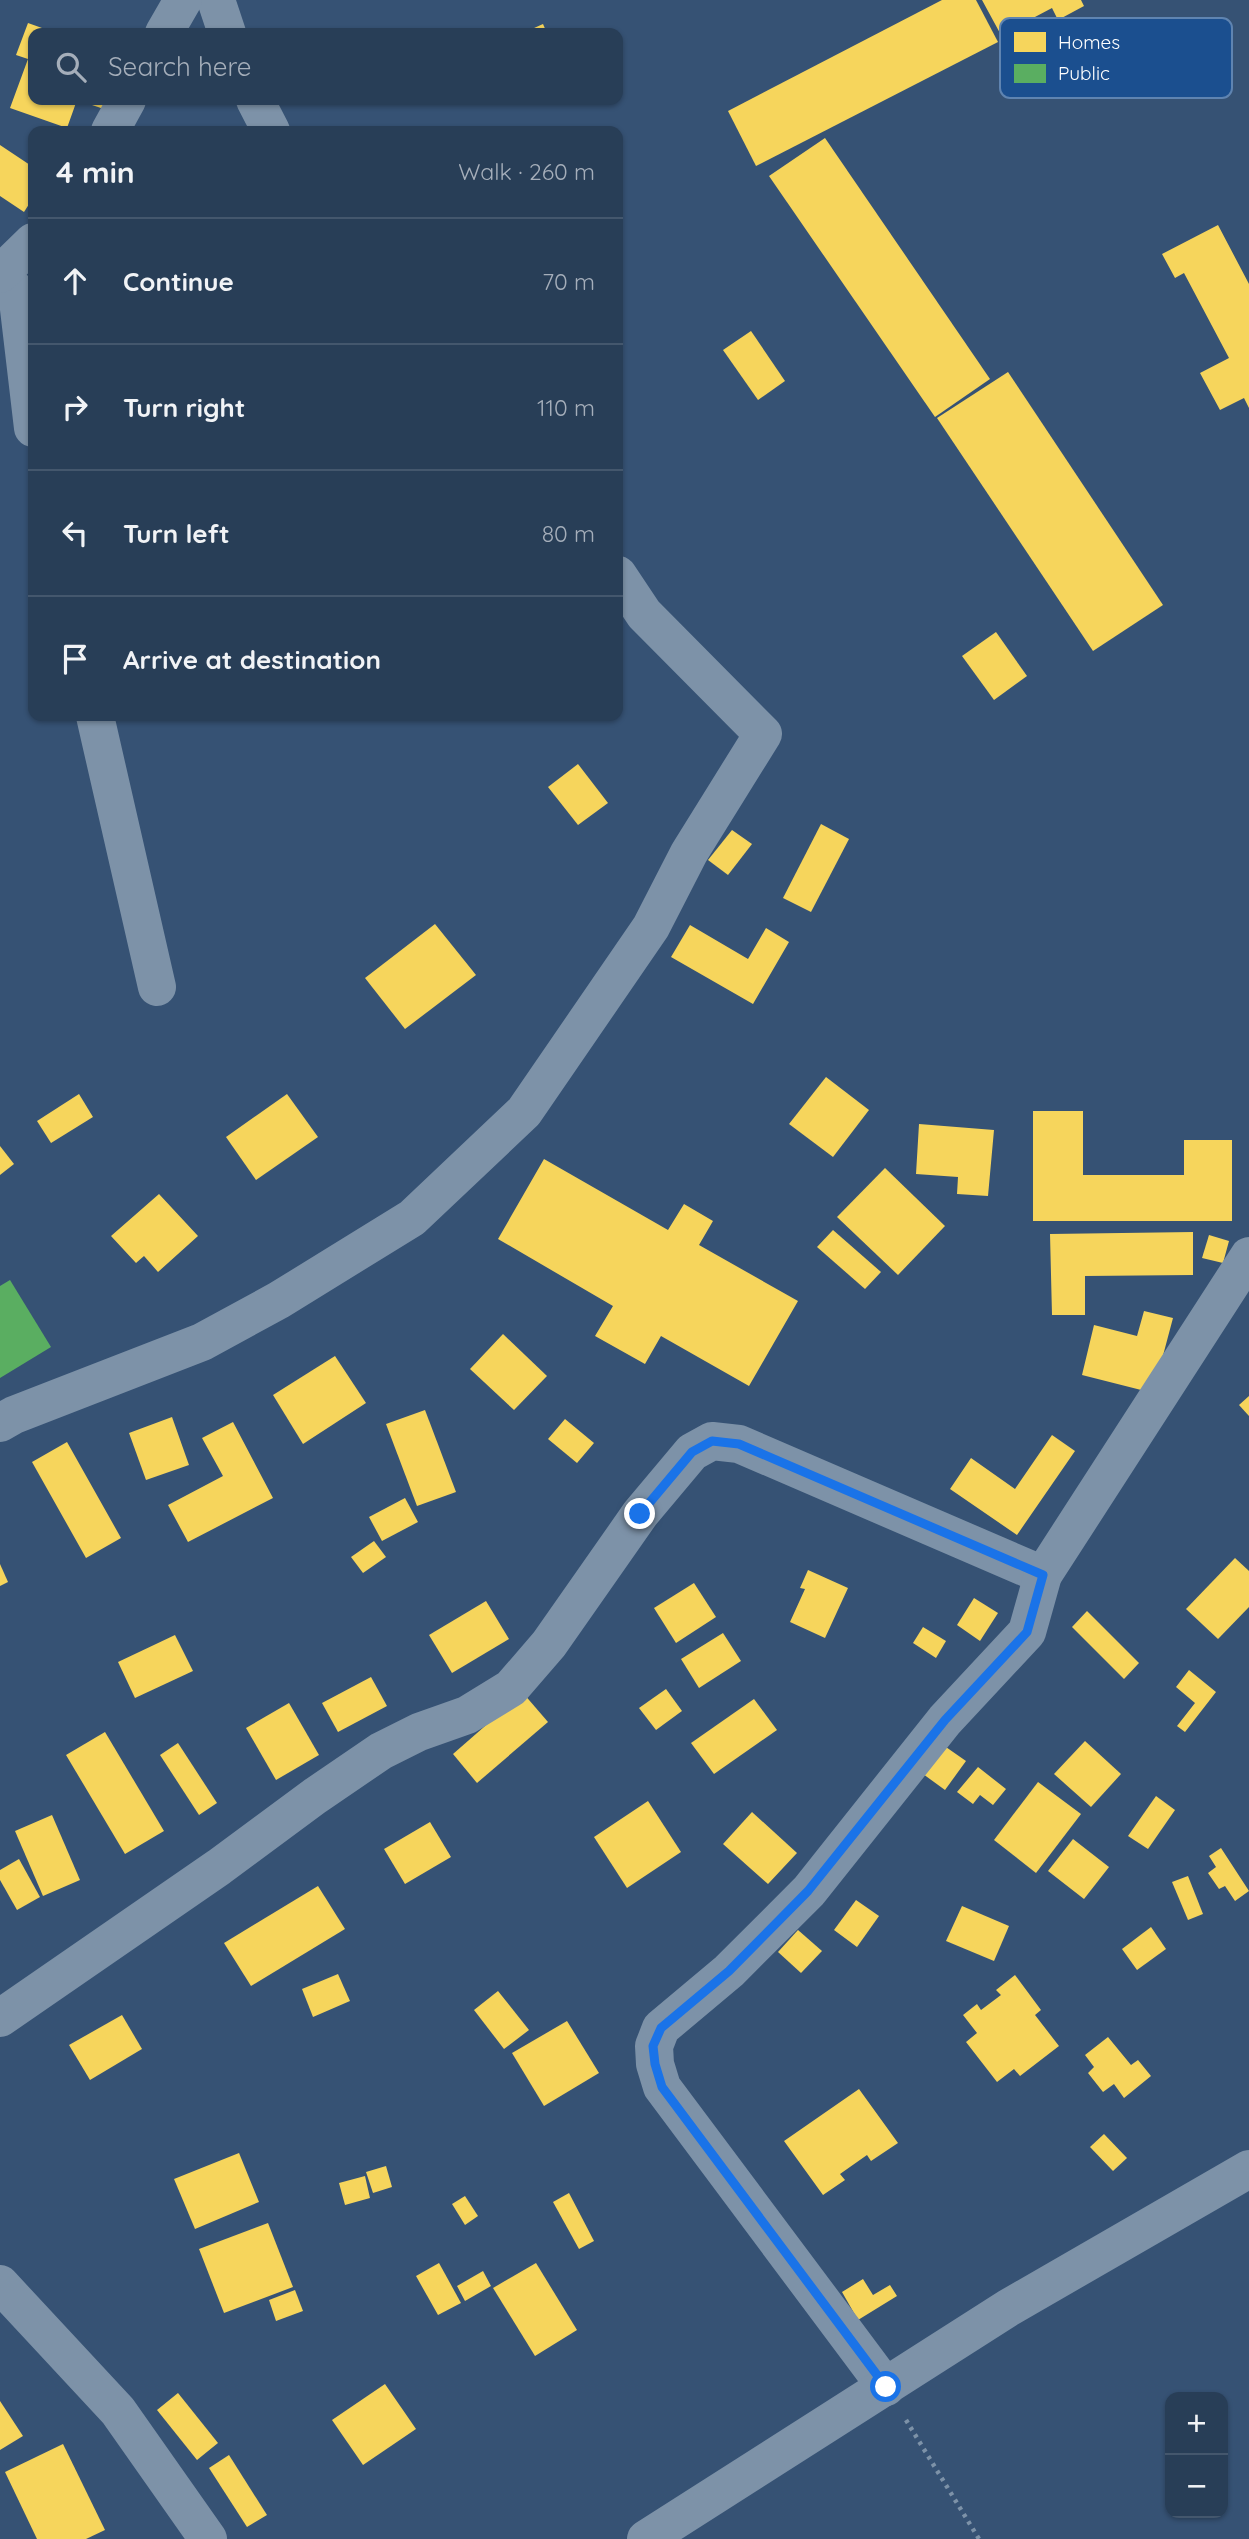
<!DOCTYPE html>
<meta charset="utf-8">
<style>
body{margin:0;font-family:Quicksand,sans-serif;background:#30455d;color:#f1f3f6}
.controls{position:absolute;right:21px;bottom:21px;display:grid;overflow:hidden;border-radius:14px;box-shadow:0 2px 5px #0004}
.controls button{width:63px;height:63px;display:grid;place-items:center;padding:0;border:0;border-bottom:2px solid #44576d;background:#283e57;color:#f1f3f6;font:35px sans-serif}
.stop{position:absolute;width:21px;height:21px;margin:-16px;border:5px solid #1a73e8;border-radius:50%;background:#fff}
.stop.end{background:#1a73e8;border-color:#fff;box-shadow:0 2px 7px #0008}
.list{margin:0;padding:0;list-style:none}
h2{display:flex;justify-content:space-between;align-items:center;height:91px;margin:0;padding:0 28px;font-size:30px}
h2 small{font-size:23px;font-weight:400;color:#a5aeba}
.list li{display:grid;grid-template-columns:46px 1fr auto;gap:21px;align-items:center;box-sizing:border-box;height:126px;padding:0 28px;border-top:2px solid #44576d}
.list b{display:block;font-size:26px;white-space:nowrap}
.list em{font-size:23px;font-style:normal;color:#a5aeba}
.icon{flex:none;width:38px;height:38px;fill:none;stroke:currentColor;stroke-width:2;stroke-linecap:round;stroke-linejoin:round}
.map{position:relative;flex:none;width:1249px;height:2539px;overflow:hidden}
.search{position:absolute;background:#283e57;box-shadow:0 2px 5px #0004;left:28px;top:28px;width:595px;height:77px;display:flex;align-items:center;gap:18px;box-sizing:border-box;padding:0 24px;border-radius:14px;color:#a5aeba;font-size:26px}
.panel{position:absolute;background:#283e57;box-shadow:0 2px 5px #0004;left:28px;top:126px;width:595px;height:595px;border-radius:14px}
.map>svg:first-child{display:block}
.homes{fill:#f6d55c}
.public{fill:#5aae61}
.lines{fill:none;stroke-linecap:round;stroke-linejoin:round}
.path{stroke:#7d92a8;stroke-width:4.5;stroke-dasharray:3.5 5;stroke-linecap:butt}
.minor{stroke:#7d92a8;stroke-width:38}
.route{stroke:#1a73e8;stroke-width:9}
.key{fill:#1b4f8f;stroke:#5f84b1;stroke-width:2}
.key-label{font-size:19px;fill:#fff}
</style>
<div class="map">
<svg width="1249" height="2539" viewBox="0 0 1249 2539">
<rect width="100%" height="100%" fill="#365274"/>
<!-- homes -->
<g class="homes">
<polygon points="942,0 976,0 998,42 756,166 728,111"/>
<polygon points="982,0 1081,0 1084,6 1058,20 1052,8 1001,35"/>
<polygon points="28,23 56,33 33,33 33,100 108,100 104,109 77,100 67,128 10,108 28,59 16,55"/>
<polygon points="543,24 547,33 523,33"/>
<polygon points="825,138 990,379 935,417 769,176"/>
<polygon points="0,145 33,167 33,198 24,212 0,196"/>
<polygon points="1218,225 1249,284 1249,408 1244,398 1220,410 1200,373 1229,358 1184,273 1175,278 1162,254"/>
<polygon points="751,331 785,381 758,400 723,350"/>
<polygon points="1008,372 1163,605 1093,651 937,418"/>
<polygon points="996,632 1027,676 994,700 962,656"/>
<polygon points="578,764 608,803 578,825 548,787"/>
<polygon points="821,824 849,839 811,912 783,898"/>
<polygon points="732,830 752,844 728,875 708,860"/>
<polygon points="435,924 476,975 405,1029 365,978"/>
<polygon points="690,925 748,959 766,928 789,942 753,1004 671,957"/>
<polygon points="826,1077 869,1110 833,1157 789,1124"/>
<polygon points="79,1094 93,1117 51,1143 37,1121"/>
<polygon points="287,1094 318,1137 256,1180 226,1137"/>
<polygon points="1033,1111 1083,1111 1083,1175 1184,1175 1184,1140 1232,1140 1232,1221 1033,1221"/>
<polygon points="919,1124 994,1130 988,1196 957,1194 958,1177 916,1174"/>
<polygon points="0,1146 14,1164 0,1175"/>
<polygon points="544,1159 668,1230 684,1204 713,1221 699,1245 798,1301 749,1386 661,1336 645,1364 595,1336 613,1306 498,1239"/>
<polygon points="885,1168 945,1226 898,1275 837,1217"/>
<polygon points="159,1194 198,1236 158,1272 144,1256 136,1263 111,1236"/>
<polygon points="833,1230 881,1272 865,1289 817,1247"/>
<polygon points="1193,1232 1193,1275 1085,1276 1085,1315 1052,1315 1050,1234"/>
<polygon points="1209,1235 1229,1241 1223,1263 1202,1258"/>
<polygon points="1144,1311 1173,1318 1153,1393 1082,1375 1094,1325 1137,1336"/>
<polygon points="503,1334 547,1376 514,1410 470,1369"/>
<polygon points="335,1356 366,1403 303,1444 273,1395"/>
<polygon points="1249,1396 1249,1416 1239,1405"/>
<polygon points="425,1410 456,1492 417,1506 386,1424"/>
<polygon points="172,1417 189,1465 146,1480 129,1433"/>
<polygon points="565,1419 594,1443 577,1463 548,1439"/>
<polygon points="233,1422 273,1498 188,1542 168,1505 223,1476 202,1438"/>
<polygon points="1052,1435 1075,1451 1017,1535 950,1489 971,1458 1015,1489"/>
<polygon points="67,1442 121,1538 86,1558 32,1462"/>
<polygon points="405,1498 418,1522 382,1541 369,1517"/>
<polygon points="374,1541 386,1557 363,1573 351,1557"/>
<polygon points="1235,1558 1249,1571 1249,1607 1218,1639 1186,1609"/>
<polygon points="0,1564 8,1582 0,1586"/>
<polygon points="808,1570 848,1588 825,1638 790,1622 805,1589 800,1588"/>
<polygon points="694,1583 716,1617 676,1643 654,1608"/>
<polygon points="974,1598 998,1613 980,1641 957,1625"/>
<polygon points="486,1601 509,1639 452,1673 429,1635"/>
<polygon points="1087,1611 1139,1663 1124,1679 1072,1627"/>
<polygon points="923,1627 946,1641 936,1658 913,1643"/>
<polygon points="723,1633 741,1661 699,1688 681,1659"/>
<polygon points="175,1635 193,1671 135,1698 118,1662"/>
<polygon points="1189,1670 1216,1692 1185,1732 1177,1726 1195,1703 1176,1687"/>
<polygon points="371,1677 387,1706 338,1732 322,1703"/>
<polygon points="666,1689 682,1711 656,1730 639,1708"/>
<polygon points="523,1693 548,1722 477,1783 453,1754"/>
<polygon points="754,1699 777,1730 714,1774 691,1743"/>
<polygon points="289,1703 319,1755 276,1780 246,1728"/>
<polygon points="105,1732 164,1831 125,1854 66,1755"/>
<polygon points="1085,1741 1121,1774 1091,1807 1054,1774"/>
<polygon points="178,1743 217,1803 199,1815 160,1755"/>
<polygon points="943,1745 966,1761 945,1790 923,1774"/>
<polygon points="978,1767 1006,1789 993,1805 980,1795 973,1804 957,1792"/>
<polygon points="1038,1782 1081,1814 1036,1873 994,1840"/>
<polygon points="1156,1796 1175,1810 1148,1849 1128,1836"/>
<polygon points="648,1801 681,1852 627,1888 594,1837"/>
<polygon points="752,1812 797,1853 768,1884 723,1844"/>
<polygon points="52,1815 80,1880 43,1896 15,1831"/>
<polygon points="430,1822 451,1857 405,1884 384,1849"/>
<polygon points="1073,1839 1109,1867 1084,1899 1048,1871"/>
<polygon points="1221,1848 1249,1891 1235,1901 1225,1886 1219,1889 1208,1873 1216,1867 1209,1856"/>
<polygon points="19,1859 40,1897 17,1910 0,1880 0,1870"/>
<polygon points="1188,1876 1203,1914 1188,1920 1172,1882"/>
<polygon points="318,1886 345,1929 251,1986 224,1943"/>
<polygon points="856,1900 879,1916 857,1947 834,1930"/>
<polygon points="962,1906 1009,1926 994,1961 946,1941"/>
<polygon points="1151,1927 1166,1949 1137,1970 1122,1949"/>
<polygon points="798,1930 822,1951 801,1973 778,1952"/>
<polygon points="338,1974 350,2001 313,2017 302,1989"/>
<polygon points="1015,1975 1041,2010 1035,2015 1059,2046 1020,2076 1014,2069 997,2082 966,2042 977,2033 963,2015 977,2004 981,2010 1001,1995 996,1990"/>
<polygon points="498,1991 529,2030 504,2049 474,2010"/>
<polygon points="122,2015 142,2049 90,2080 69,2045"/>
<polygon points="567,2021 599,2073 544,2106 512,2053"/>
<polygon points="1108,2037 1131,2065 1138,2060 1151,2076 1124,2098 1114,2084 1103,2092 1088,2073 1094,2067 1085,2055"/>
<polygon points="859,2089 898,2143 871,2161 867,2155 840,2174 845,2180 823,2195 784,2141"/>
<polygon points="1104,2134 1127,2158 1113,2171 1090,2147"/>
<polygon points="239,2153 259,2202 195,2229 174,2179"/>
<polygon points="386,2166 392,2187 373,2193 366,2172"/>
<polygon points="365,2176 370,2198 345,2205 339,2183"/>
<polygon points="569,2193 594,2241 579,2249 553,2202"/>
<polygon points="465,2196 478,2216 465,2225 452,2204"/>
<polygon points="268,2223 293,2287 224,2313 199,2249"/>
<polygon points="439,2263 461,2303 438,2315 416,2276"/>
<polygon points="536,2263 577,2330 535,2356 493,2288"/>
<polygon points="483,2271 491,2286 465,2301 457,2286"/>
<polygon points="863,2279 873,2295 890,2285 897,2296 858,2320 842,2292"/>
<polygon points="295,2290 303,2311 276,2321 269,2300"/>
<polygon points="385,2384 416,2429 363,2465 332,2420"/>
<polygon points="178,2393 218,2443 197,2460 157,2410"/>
<polygon points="0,2401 23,2436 0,2450"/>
<polygon points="63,2444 105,2530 86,2539 37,2539 5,2472"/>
<polygon points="229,2455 267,2515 247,2527 209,2468"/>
</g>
<!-- public -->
<polygon class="public" points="10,1280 51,1347 0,1378 0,1286"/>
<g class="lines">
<!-- path -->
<polyline class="path" points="906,2420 979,2539"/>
<!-- minor -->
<g class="minor">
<polyline points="216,0 227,33"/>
<polyline points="164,33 183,0"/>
<polyline points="255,100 271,131"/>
<polyline points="110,131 127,100"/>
<polyline points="0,274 17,292 33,428"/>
<polyline points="0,274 33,242"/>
<polyline points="95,716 157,987"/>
<polyline points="0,1423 14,1415 202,1342 279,1300 412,1218 524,1112 651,927 689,853 763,734 644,614 618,575"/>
<polyline points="0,2018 219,1867 315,1796 381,1751 419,1732 467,1715 511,1688 549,1644 640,1514 692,1452 712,1441 739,1444 1043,1575"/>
<polyline points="0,2284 118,2411 208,2539"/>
<polyline points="886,2387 662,2087 655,2064 654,2046 661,2028 729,1971 809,1891 945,1720 1027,1632 1043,1575 1249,1256"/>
<polyline points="646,2539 1008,2308 1249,2169"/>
</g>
</g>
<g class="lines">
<!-- route -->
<polyline class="route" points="640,1514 692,1452 712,1441 739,1444 1043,1575 1027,1632 945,1720 808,1891 729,1971 661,2028 653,2046 655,2064 662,2087 886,2387"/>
</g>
<!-- legend -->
<rect x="1000" y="18" width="232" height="80" rx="10" class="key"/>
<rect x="1014" y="32" width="32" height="20" fill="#f6d55c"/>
<rect x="1014" y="64" width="32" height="19" fill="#5aae61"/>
<g class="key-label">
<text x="1058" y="49">Homes</text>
<text x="1058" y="80">Public</text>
</g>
</svg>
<div class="controls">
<button>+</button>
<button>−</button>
</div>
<div class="stop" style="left:886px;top:2387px"></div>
<div class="stop end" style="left:640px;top:1514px"></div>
<div class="search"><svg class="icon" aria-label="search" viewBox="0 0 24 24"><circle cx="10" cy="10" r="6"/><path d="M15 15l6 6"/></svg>Search here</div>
<section class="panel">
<h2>4 min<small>Walk · 260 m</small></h2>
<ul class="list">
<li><svg class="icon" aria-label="ahead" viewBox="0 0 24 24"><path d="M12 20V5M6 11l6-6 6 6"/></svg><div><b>Continue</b></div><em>70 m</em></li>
<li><svg class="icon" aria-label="right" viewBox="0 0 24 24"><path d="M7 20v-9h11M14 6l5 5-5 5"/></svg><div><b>Turn right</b></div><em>110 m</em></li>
<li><svg class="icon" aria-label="left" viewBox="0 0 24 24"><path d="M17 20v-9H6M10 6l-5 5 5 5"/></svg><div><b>Turn left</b></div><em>80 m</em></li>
<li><svg class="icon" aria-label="arrive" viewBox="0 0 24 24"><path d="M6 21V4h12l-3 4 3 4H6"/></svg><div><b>Arrive at destination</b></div></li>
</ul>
</section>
</div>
